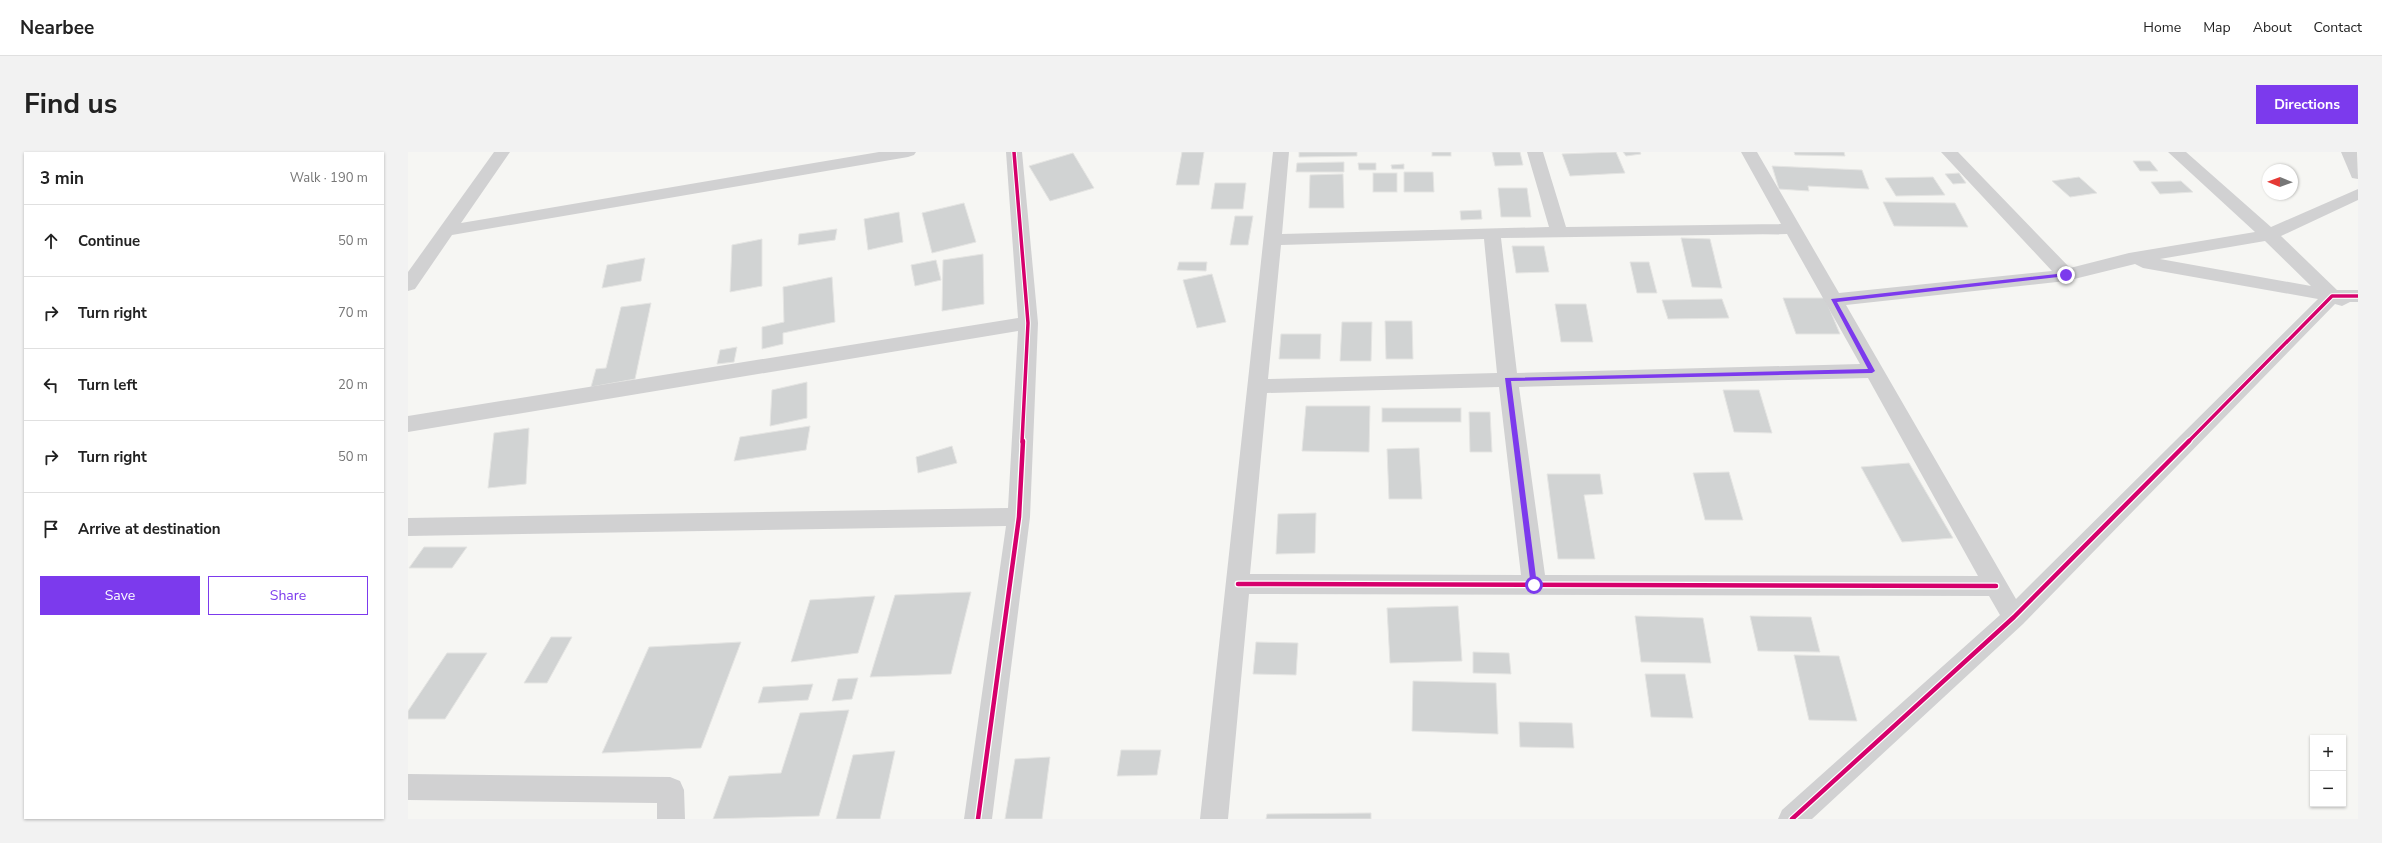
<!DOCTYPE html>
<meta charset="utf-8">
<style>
body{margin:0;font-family:"Nunito Sans",sans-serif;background:#f2f2f2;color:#222}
.controls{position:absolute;right:12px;bottom:12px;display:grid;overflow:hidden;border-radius:0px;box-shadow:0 1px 3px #0004}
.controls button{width:36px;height:36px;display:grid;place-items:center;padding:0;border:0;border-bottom:1px solid #e0e0e0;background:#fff;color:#222;font:20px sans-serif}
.compass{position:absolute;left:1854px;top:12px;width:36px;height:36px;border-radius:50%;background:#fff;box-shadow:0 1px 3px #0004;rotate:271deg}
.stop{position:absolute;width:12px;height:12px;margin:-9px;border:3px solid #7c3aed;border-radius:50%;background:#fff}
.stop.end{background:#7c3aed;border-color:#fff;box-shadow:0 1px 4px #0008}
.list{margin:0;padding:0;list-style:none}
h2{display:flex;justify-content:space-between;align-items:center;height:52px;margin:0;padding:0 16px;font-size:17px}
h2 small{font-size:13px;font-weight:400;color:#767676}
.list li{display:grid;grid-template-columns:26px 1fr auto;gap:12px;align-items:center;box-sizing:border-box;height:72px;padding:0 16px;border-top:1px solid #e0e0e0}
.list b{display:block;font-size:15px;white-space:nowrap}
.list em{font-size:13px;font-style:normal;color:#767676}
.actions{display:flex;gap:8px;padding:12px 16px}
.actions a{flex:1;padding:9px 0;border:1px solid #7c3aed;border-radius:0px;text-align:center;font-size:14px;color:#7c3aed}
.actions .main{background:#7c3aed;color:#fff}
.icon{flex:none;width:22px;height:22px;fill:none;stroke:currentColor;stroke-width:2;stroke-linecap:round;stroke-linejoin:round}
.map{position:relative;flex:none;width:1950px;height:667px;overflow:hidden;border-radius:0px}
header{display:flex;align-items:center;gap:24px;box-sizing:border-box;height:56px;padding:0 20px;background:#fff;border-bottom:1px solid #e0e0e0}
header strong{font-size:19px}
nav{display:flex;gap:22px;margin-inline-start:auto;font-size:14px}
.intro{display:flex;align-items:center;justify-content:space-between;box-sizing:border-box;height:96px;padding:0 24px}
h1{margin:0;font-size:28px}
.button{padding:10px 18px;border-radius:0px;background:#7c3aed;color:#fff;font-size:14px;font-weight:700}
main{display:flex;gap:24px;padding:0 24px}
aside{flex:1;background:#fff;border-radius:0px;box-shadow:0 1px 3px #0004}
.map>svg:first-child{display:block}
.building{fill:#d1d3d3;stroke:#e5e5e3}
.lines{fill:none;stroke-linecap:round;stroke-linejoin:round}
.minor{fill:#d1d1d2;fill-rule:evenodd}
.cycleway-far1-casing{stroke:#fff;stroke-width:5.5}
.cycleway-casing{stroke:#fff;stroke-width:7}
.cycleway-far1{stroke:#d6006c;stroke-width:3.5}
.cycleway{stroke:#d6006c;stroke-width:4.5}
.route{fill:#7c3aed}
</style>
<header>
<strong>Nearbee</strong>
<nav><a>Home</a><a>Map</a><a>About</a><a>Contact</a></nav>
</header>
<div class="intro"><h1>Find us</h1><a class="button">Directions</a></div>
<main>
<aside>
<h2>3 min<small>Walk · 190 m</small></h2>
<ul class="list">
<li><svg class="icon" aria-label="ahead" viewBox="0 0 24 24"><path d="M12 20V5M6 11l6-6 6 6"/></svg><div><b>Continue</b></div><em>50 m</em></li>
<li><svg class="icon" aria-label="right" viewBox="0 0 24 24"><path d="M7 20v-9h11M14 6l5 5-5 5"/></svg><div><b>Turn right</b></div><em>70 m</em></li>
<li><svg class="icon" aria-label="left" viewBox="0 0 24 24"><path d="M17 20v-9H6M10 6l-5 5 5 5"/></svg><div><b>Turn left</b></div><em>20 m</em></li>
<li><svg class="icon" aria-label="right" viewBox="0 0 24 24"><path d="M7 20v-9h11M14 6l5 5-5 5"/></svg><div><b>Turn right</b></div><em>50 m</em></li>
<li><svg class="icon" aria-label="arrive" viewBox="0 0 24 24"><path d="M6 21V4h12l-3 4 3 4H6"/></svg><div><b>Arrive at destination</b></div></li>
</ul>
<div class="actions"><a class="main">Save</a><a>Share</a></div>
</aside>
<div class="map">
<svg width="1950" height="667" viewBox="0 0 1950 667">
<rect width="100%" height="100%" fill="#f6f6f3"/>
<!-- building -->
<g class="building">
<polygon points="774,0 796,0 791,33 768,33"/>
<polygon points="891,0 949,0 949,4 891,5"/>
<rect x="1024" y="0" width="19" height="4"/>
<polygon points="1084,0 1112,0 1115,13 1087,14"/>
<polygon points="1208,0 1217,21 1162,24 1154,2"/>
<polygon points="1215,0 1232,0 1233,2 1218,4"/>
<polygon points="1386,0 1436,0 1437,4 1387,3"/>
<polygon points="665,1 686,36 642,49 621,14"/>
<polygon points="1725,9 1742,9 1750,19 1732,19"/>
<polygon points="936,10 936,20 888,20 889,11"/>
<polygon points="950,11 968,11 968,18 951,18"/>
<polygon points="996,12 996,17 984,17 983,13"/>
<polygon points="1364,14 1454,18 1461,37 1400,34 1401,39 1371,37"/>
<polygon points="996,20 1025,20 1026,40 996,40"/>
<rect x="965" y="21" width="24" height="19"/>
<polygon points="1551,21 1558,31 1545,32 1537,22"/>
<polygon points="935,22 936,56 901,56 902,23"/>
<polygon points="1525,25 1537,43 1488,44 1477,26"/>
<polygon points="1671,25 1689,41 1662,45 1644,29"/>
<polygon points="1773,29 1785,40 1752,42 1743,30"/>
<polygon points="807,31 838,31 835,57 803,57"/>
<polygon points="1090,36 1119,36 1123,65 1093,65"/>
<polygon points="1475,50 1547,51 1560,75 1486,74"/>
<polygon points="556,51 568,90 524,101 514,61"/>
<polygon points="1073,58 1074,67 1053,68 1052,59"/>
<polygon points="491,60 495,90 460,98 456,67"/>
<polygon points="827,64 845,64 840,93 822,93"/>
<polygon points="429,77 427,88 390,93 391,82"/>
<polygon points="1273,86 1302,87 1314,136 1284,135"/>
<polygon points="354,87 354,134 322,140 324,93"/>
<polygon points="1104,94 1136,94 1141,120 1108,121"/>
<polygon points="575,102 576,152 534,159 535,108"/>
<polygon points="237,106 233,129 194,136 199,113"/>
<polygon points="528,108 533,128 507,134 503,113"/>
<polygon points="771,110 799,110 798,119 769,118"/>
<polygon points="1222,110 1241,110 1249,141 1229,141"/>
<polygon points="804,122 818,170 789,176 775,128"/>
<polygon points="424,125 427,170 375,181 375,192 354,197 354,175 376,170 375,135"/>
<polygon points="1375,146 1417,146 1432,182 1388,182"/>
<polygon points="1314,147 1321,166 1260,167 1254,148"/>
<polygon points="243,151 227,227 183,235 188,217 198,216 213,155"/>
<polygon points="1147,152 1178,152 1185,190 1153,190"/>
<polygon points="977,169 1004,169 1005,207 978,207"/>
<polygon points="934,170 964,170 963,209 932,209"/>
<polygon points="873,182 913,182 912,207 871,207"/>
<polygon points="329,195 326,210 309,212 312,198"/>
<polygon points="399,230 399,266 362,274 364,238"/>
<polygon points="1315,238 1351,238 1364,281 1326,280"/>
<polygon points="898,254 962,254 961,300 894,299"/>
<rect x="974" y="256" width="79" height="14"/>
<polygon points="1061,260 1082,260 1084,300 1062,300"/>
<polygon points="402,274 398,298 326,309 332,285"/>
<polygon points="121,276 118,332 80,336 86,281"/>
<polygon points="544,294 549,311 510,321 508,305"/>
<polygon points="1011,296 1014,347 981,347 979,297"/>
<polygon points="1501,311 1545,386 1494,390 1453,315"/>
<polygon points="1321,320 1335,368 1297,368 1285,321"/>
<polygon points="1139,322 1192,322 1195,342 1176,343 1187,407 1150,407"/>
<polygon points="908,361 907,401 868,402 870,362"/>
<polygon points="16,395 59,395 44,416 1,416"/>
<polygon points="563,440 543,522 462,525 487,443"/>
<polygon points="467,444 450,501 383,510 402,448"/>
<polygon points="1050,454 1054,509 982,511 979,456"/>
<polygon points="1227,464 1295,466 1303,511 1233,510"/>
<polygon points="1342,464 1403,465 1412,500 1350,499"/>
<polygon points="143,485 164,485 139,531 116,531"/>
<polygon points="333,490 293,596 194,601 241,495"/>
<polygon points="848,490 890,491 888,523 845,522"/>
<polygon points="1065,500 1101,501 1103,522 1065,521"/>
<polygon points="39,501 79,501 37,567 0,567 0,559"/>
<polygon points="1386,503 1431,504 1449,569 1401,568"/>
<polygon points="1237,522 1277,522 1285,566 1243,565"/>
<polygon points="450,526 444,547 424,549 430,527"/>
<polygon points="1005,529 1088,531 1090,582 1004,579"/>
<polygon points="405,532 400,548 350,551 355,535"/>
<polygon points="441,558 411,664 305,667 321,624 373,621 392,561"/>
<polygon points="1111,570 1164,571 1166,596 1112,595"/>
<polygon points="713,598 753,598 749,623 709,624"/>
<polygon points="487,599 472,667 428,667 445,603"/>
<polygon points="642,605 634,667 597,667 607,607"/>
<polygon points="963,661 963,667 858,667 859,662"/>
</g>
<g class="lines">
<!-- minor -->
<g class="minor">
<polygon points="86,0 102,0 53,71 471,0 508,0 506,3 500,5 44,83 7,137 0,139 0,120"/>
<polygon points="598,0 614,0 630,171 622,365 584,667 556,667 598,374 0,384 0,366 600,356 610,179 0,280 0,264 610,166"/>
<path d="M865 0H881L874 82 1141 75 1119 0H1135L1158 75 1373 72 1333 0H1349L1431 141 1644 119 1533 0H1550L1662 116 1721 101 1847 80 1760 0H1778L1863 75 1950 37V48L1873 84 1929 138H1950V150H1942L1934 154 1927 152 1615 472 1404 667H1370L1374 658 1592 463 1581 444 841 442 820 667H792ZM1379 82 1452 212 1109 221 1093 86ZM1076 87 1089 221 860 227 873 93ZM1857 89 1903 134 1752 107ZM1727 112 1735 116 1910 147 1608 447 1438 153 1658 129ZM1460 226 1570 424 1137 423 1111 235ZM1091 235 1113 423 842 422 859 241Z"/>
<polygon points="1933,0 1949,0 1950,27 1944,26"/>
<polygon points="0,622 262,625 272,629 276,638 277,667 249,667 249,651 0,648"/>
</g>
<!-- cycleway-far1 casing -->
<g class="cycleway-far1-casing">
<g id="cycleway-far1">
<polyline points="606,0 620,171 614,290"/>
<polyline points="1780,290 1924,144 1950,144"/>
</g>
</g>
<!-- cycleway casing -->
<g class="cycleway-casing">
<g id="cycleway">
<polyline points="830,432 1588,434"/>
<polyline points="570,667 611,365 615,289"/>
<polyline points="1384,667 1606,465 1781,289"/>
</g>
</g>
<!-- cycleway-far1 -->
<use href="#cycleway-far1" class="cycleway-far1"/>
<!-- cycleway -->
<use href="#cycleway" class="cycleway"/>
</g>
<!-- route -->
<polygon class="route" points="1658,121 1659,124 1429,150 1467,219 1464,221 1103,229 1129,433 1123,435 1097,226 1460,217 1423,147"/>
</svg>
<div class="controls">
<button>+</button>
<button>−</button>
</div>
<svg class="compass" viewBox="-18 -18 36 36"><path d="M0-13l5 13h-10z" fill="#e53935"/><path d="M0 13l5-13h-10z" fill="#767676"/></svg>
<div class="stop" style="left:1126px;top:433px"></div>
<div class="stop end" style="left:1658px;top:123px"></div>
</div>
</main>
